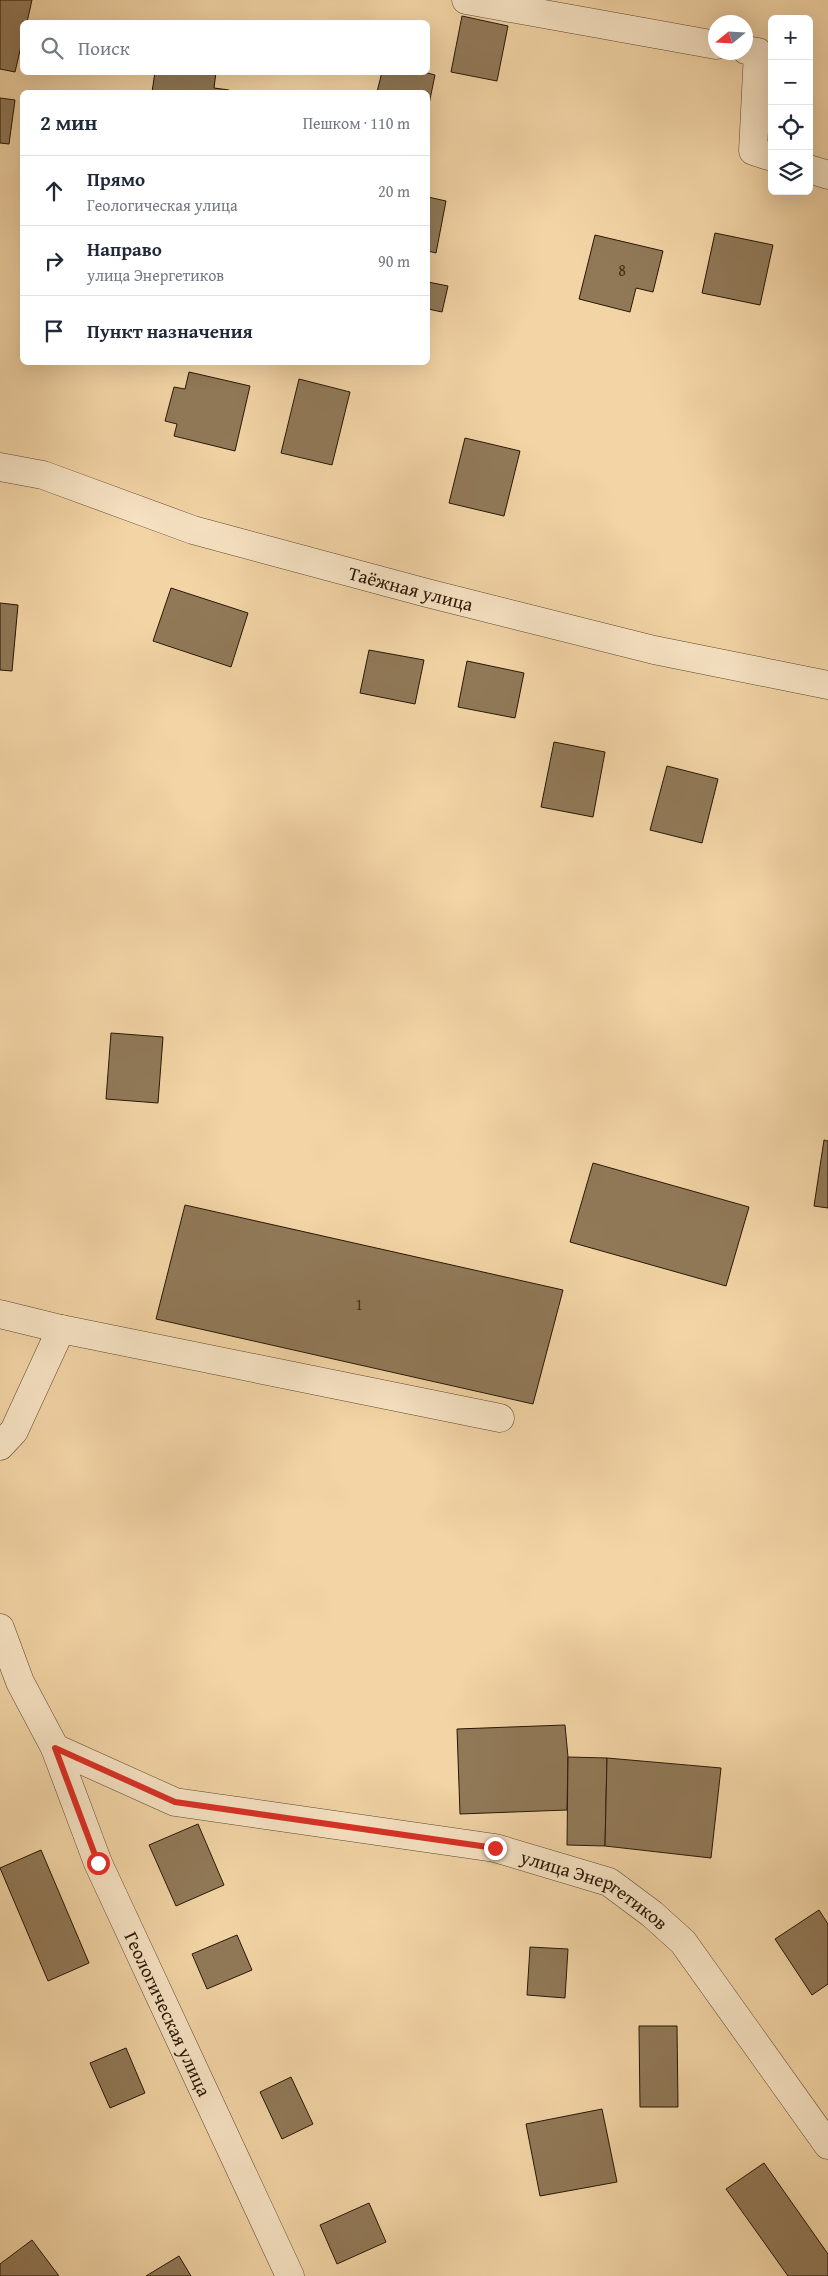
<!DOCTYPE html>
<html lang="ru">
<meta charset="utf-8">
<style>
body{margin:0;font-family:"Gentium Book Plus",serif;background:#f2f2f3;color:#1f2937}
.controls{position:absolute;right:15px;top:15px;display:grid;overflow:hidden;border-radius:8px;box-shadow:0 5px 20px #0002}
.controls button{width:45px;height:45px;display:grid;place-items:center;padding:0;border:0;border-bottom:1px solid #e0e1e3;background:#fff;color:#1f2937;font:25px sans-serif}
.compass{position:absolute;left:708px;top:15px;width:45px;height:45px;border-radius:50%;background:#fff;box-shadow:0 5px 20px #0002;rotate:252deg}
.stop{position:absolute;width:15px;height:15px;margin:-11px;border:4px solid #d93025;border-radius:50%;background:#fff}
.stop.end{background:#d93025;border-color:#fff;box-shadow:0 1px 5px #0008}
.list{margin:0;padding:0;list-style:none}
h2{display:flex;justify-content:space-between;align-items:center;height:65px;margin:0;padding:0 20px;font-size:21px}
h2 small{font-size:16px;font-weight:400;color:#747a83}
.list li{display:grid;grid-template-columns:32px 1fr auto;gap:15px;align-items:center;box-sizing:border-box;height:70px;padding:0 20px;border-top:1px solid #e0e1e3}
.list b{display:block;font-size:19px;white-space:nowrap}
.list p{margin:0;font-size:16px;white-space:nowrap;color:#747a83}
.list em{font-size:16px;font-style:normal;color:#747a83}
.icon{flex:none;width:28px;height:28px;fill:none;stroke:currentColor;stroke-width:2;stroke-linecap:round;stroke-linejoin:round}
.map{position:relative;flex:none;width:828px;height:2276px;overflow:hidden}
.search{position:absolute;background:#fff;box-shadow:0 5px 20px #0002;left:20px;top:20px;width:410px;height:55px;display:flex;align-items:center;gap:12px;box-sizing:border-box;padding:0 18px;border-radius:8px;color:#747a83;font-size:19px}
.panel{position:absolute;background:#fff;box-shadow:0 5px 20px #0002;left:20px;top:90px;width:410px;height:275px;border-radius:8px}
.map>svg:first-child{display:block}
.building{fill:#917958;stroke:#271705}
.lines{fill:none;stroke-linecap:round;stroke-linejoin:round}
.minor-casing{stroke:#5a462d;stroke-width:29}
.tertiary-casing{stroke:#5a462d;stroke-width:29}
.minor{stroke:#f7e3c4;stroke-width:28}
.tertiary{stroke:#f7e3c4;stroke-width:28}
.route{stroke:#d93025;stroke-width:6}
.labels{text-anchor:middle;stroke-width:4;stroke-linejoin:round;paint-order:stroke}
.number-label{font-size:16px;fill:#42301a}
.street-label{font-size:19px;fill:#271705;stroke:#f7e3c4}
</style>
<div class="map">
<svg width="828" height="2276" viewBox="0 0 828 2276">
<rect width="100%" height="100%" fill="#f2d4a5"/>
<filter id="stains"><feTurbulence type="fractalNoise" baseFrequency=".004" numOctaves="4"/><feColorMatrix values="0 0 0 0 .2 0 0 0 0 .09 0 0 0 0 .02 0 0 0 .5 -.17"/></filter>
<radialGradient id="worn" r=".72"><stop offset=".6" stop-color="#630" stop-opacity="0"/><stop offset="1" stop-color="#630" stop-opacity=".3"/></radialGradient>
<!-- building -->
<g class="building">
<polygon points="0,0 32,0 27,22 22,22 22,42 15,72 0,69"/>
<polygon points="462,16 508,26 497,81 451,72"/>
<polygon points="155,72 216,72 214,88 229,90 229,92 152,92"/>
<polygon points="382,72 424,72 435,75 428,109 428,92 377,92"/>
<polygon points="0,98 15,100 9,144 0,143"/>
<polygon points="428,197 446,201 436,253 428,251"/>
<polygon points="715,233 773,245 760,305 702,293"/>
<polygon points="595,235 663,251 653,292 636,288 630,312 579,299"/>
<polygon points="428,282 448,286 442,312 428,309"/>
<polygon points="189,372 250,386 235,451 174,436 177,424 165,421 174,387 185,389"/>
<polygon points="299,379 350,392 332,465 281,453"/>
<polygon points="465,438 520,451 504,516 449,503"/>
<polygon points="171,588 248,613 231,667 153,641"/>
<polygon points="0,603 18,605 12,671 0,670"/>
<polygon points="369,650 424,660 415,704 360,693"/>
<polygon points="467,661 524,673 515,718 458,707"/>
<polygon points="554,742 605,752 593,817 541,807"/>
<polygon points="667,766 718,779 702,843 650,830"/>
<polygon points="111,1033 163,1037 158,1103 106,1099"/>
<polygon points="824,1140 828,1141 828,1208 814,1206"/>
<polygon points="593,1163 749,1207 726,1286 570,1242"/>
<polygon points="185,1205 563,1290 533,1404 156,1319"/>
<polygon points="565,1725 568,1757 567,1810 460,1814 457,1729"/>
<polygon points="568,1757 607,1758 605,1846 567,1845"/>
<polygon points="607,1758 721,1768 711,1858 605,1846"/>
<polygon points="198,1824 224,1885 176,1906 149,1845"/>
<polygon points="41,1850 89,1963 48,1981 0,1868"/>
<polygon points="819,1910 828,1924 828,1984 812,1995 775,1939"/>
<polygon points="237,1935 252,1970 207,1989 192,1954"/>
<polygon points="530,1947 568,1949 565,1998 527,1995"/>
<polygon points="639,2026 677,2026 678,2107 640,2107"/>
<polygon points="126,2048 145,2093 110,2108 90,2063"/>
<polygon points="291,2077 313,2124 282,2139 260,2092"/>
<polygon points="602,2109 617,2182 540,2196 526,2124"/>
<polygon points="764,2163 828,2254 828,2276 788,2276 726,2189"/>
<polygon points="369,2203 386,2242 337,2264 320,2225"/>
<polygon points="32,2240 59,2276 0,2276 0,2264"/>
<polygon points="179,2256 191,2276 146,2276"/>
</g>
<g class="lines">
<!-- minor casing -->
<g class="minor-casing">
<g id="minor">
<polyline points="466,0 716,45"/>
<polyline points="746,50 758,52 753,151 772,157"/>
<polyline points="809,169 828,175"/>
<path id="s1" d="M0 467 43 475 193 530 427 593 654 650 828 685"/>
<polyline points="0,1314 61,1329 500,1418"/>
<polyline points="0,1446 14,1431 61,1329"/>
<path id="s2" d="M55 1748 98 1863 290 2276"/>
</g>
</g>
<!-- tertiary casing -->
<g class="tertiary-casing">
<g id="tertiary">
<path id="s3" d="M0 1628 20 1682 55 1748 175 1802 495 1848 609 1882 652 1914 683 1942 828 2145"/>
</g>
</g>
<!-- minor -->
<use href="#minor" class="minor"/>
<!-- tertiary -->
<use href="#tertiary" class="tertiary"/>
</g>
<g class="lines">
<!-- route -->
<polyline class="route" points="98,1863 55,1748 175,1802 495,1848"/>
</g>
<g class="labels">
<!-- number labels -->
<g class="number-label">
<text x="622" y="276">8</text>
<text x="359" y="1310">1</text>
</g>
<!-- street labels -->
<g class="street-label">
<text dy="7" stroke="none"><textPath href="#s1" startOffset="429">Таёжная улица</textPath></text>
<text dy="7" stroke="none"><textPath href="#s3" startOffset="696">улица Энергетиков</textPath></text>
<text dy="7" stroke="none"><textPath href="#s2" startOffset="289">Геологическая улица</textPath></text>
</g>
</g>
<rect width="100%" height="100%" filter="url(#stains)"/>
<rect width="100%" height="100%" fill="url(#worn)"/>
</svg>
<div class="controls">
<button>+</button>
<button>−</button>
<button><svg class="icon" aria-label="locate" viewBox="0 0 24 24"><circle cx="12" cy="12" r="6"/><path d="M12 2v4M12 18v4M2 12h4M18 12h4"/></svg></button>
<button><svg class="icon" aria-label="layers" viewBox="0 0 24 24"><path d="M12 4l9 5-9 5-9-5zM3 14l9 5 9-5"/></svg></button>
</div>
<svg class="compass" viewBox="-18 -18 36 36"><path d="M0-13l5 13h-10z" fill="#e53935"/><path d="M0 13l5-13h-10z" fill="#747a83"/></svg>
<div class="stop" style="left:98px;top:1863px"></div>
<div class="stop end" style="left:495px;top:1848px"></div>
<div class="search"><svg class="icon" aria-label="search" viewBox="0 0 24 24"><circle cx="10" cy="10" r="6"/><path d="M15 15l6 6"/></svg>Поиск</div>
<section class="panel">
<h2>2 мин<small>Пешком · 110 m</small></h2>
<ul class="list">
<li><svg class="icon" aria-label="ahead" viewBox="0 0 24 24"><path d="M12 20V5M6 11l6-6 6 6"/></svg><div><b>Прямо</b><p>Геологическая улица</p></div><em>20 m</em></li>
<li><svg class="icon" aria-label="right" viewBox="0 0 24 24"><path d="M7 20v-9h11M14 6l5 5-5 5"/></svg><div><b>Направо</b><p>улица Энергетиков</p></div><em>90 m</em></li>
<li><svg class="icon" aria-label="arrive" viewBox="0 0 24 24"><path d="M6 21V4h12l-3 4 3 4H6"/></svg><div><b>Пункт назначения</b></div></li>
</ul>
</section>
</div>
